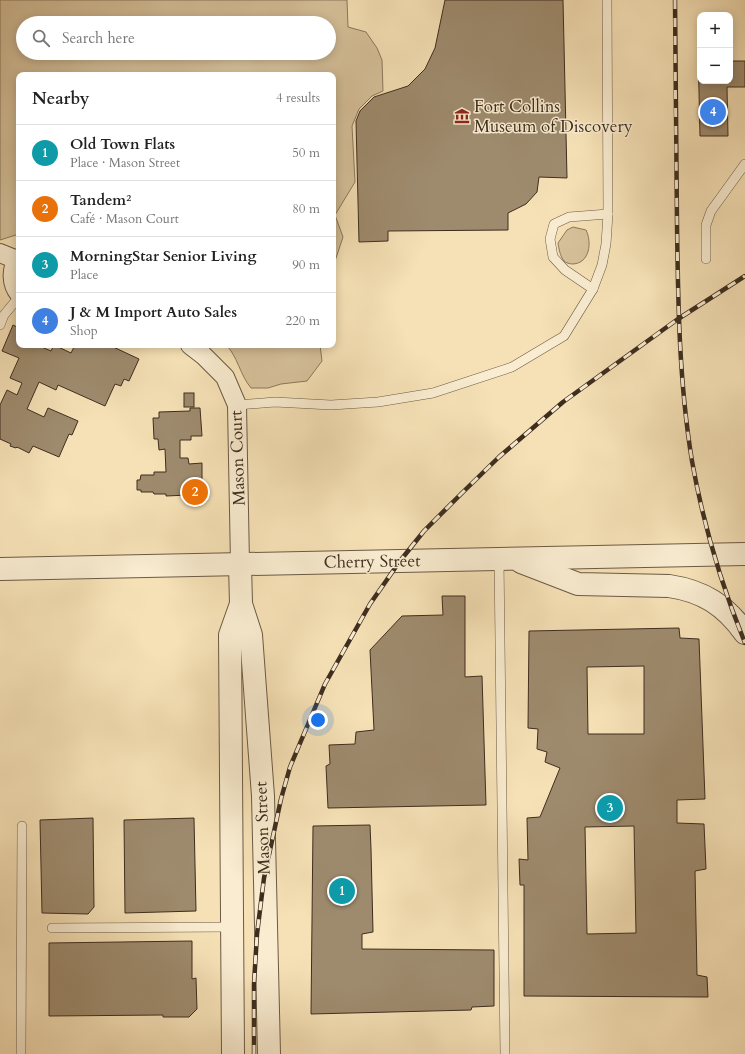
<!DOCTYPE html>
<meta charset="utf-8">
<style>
body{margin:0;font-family:Cardo,serif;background:#f6f6f6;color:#222}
.controls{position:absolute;right:12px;top:12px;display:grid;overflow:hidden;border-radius:8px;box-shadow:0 2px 10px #0003}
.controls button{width:36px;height:36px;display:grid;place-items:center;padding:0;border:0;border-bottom:1px solid #e0e0e0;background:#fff;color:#222;font:20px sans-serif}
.you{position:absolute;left:318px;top:720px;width:14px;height:14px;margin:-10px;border:3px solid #fff;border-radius:50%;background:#1a73e8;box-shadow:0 0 0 6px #1a73e833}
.badge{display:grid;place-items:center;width:26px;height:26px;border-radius:50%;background:#8f2418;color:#fff;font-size:13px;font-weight:700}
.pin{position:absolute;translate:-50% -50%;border:2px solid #fff;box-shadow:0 1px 4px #0006}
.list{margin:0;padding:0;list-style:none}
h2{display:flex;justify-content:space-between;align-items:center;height:52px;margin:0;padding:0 16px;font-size:17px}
h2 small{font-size:13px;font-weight:400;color:#767676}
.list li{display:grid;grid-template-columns:26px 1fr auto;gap:12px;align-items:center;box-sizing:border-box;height:56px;padding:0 16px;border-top:1px solid #e0e0e0}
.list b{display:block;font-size:15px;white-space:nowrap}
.list p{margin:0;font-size:13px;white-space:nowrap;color:#767676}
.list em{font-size:13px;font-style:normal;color:#767676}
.icon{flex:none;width:22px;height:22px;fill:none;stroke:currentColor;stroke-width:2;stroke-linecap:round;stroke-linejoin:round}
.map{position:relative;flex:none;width:745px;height:1054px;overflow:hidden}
.search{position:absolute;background:#fff;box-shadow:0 2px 10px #0003;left:16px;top:16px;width:320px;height:44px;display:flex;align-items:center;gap:10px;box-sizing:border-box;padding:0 14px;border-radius:22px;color:#767676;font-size:15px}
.panel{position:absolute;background:#fff;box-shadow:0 2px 10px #0003;left:16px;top:72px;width:320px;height:276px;border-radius:8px}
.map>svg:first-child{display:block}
.green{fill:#d7c29c;stroke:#8a785e;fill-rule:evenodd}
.building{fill:#9e8b6e;stroke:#3e2d1f;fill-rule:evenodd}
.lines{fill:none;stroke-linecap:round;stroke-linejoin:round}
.service-casing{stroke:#6c5a45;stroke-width:10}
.minor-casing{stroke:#6c5a45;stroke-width:20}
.tertiary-casing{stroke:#6c5a45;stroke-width:24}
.service{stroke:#f9ecd0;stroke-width:9}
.minor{stroke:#f9ecd0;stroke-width:18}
.tertiary{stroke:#f9ecd0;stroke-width:22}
.rail-casing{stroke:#3e2d1f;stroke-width:4.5}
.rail{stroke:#f9ecd0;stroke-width:3;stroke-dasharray:9;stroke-linecap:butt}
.labels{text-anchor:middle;stroke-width:3;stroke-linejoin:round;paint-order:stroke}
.poi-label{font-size:17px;fill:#3e2d1f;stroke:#f9ecd0;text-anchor:start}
.street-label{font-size:17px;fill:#3e2d1f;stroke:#f9ecd0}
</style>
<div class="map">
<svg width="745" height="1054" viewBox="0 0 745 1054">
<rect width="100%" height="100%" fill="#f6e1b6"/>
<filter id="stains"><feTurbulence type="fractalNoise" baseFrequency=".005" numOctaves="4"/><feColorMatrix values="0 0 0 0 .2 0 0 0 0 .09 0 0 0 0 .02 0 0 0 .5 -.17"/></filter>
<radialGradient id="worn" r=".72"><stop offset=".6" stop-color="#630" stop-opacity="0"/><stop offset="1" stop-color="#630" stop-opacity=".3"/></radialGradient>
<!-- green -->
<g class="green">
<path d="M0 0H347L348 27 366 32 377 48 382 60 383 91 372 96 359 109 352 126 355 182 335 215 343 237 333 267V75H19V234L0 240ZM23 23H329V53H23Z"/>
<path d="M573 227 586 230C592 242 590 263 573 264 570 264 566 263 564 261 560 256 559 249 558 243L567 230Z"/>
<path d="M226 345H320L322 361 307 381 281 384 268 388H251C240 375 237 355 226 345Z"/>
</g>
<!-- building -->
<g class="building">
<polygon points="445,0 563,0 567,178 539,177 537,192 526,204 508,213 508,230 388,231 388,241 359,242 356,121 360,111 374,97 408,86 425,69 435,48"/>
<polygon points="698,48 700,48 700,81 730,81 730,48 731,48 731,61 745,61 745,87 727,87 728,136 700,136"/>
<polygon points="13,325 19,328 19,345 37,345 51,351 54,345 71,353 75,345 109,345 139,359 129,381 124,379 121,386 115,384 105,406 58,385 56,390 39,382 27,409 44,417 48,408 78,421 72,435 69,434 59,457 33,446 29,453 17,447 16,448 10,446 11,444 0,439 0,405 7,390 17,395 22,383 10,378 19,358 2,351"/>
<rect x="184" y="393" width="10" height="14"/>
<polygon points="190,408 200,408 202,436 191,436 191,440 180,440 180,458 188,458 189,464 202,463 202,498 189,499 189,495 166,496 166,494 154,494 153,492 141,492 141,490 137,490 137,480 140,480 141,475 154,475 154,472 166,472 165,449 159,450 158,439 154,439 153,418 159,418 159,412 190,411"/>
<polygon points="442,596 465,596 465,677 482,676 486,805 328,808 326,766 330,764 329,745 355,744 356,732 374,730 370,650 402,616 443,615"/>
<path d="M679 628 680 638 699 639 705 799 677 800V823L704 824 706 869 695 871 697 975 707 977 708 997 524 996V885H520L519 859 528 860 527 818 540 817 560 768 545 762 547 752 537 749 538 729 528 728 529 631ZM644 666V734H588L587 667ZM634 826 636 933 587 934 585 827Z"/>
<polygon points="93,818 94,907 88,914 42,913 40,820"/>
<polygon points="194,818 196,911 125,913 124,820"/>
<polygon points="370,825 371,849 373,932 362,934 362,949 494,950 494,1006 472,1007 471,1010 311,1014 313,826"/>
<polygon points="192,941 192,979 196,978 197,1009 189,1017 163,1017 163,1015 49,1016 49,943"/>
</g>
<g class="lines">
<!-- service casing -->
<g class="service-casing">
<g id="service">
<polyline points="706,259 706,225 711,211 745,164"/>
<polyline points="593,289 565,270 553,257 550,239 554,224 569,217 608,214"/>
<polyline points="0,325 4,315 19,297"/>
<polyline points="237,405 275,402 331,405 378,402 433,393 512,367 564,336 593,289 602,265 606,244 608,214 607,0"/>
<polyline points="499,559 505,1054"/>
<polyline points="52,928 233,927"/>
<polyline points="21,1054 22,826"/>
</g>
</g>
<!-- minor casing -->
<g class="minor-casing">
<g id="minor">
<polyline points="0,253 17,260"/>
<path d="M19 258C10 268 11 284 19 294"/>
<polyline points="190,345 203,355 225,377 237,405 240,564"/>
</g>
</g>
<!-- tertiary casing -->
<g class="tertiary-casing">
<g id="tertiary">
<path d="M521 562 578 584 669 586C703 591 725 605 745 633"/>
<polyline points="240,564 241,604 251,635 263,796 269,1054"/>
<polyline points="0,569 745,554"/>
<polyline points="233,1054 230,635 241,604"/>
</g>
</g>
<!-- service -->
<use href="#service" class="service"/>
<!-- minor -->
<use href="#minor" class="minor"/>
<!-- tertiary -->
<use href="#tertiary" class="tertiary"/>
<!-- rail casing -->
<g class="rail-casing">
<g id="rail">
<path d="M675 0C675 74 676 148 677 223 678 303 679 382 692 461 703 523 721 584 745 643"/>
<polyline points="254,1054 254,984 257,934 264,878 281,799 290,767 325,684 370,604 400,561 424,531 463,492 499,457 563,402 678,319 745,276"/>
</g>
</g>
<!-- rail -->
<use href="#rail" class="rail"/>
</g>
<!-- icons -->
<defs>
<g id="museum-bare" transform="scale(1.2)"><path d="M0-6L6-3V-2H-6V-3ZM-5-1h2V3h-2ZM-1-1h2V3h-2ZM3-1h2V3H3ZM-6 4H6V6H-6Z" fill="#8f2418" stroke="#f9ecd0" stroke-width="2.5" paint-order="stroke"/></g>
</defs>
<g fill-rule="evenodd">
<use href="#museum-bare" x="462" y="116"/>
</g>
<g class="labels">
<!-- poi labels -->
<g class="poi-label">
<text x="474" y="112">Fort Collins<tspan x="474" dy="20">Museum of Discovery</tspan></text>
</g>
<!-- street labels -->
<g class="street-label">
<text transform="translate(237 458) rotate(-92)" y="6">Mason Court</text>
<text transform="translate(372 561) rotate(-1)" y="6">Cherry Street</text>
<text transform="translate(262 828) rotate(-92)" y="6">Mason Street</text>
</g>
</g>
<rect width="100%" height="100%" filter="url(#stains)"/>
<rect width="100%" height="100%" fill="url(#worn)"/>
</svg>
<div class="controls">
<button>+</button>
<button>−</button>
</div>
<div class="you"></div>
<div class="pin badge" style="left:342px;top:891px;background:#0f9aa8">1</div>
<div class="pin badge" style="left:195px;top:492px;background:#e8710a">2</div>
<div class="pin badge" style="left:610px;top:808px;background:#0f9aa8">3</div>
<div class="pin badge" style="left:713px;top:112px;background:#3f7fe0">4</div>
<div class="search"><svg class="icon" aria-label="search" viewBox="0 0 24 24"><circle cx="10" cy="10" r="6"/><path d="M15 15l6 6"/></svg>Search here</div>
<section class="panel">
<h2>Nearby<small>4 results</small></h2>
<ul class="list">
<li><span class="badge" style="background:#0f9aa8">1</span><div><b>Old Town Flats</b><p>Place · Mason Street</p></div><em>50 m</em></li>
<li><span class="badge" style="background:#e8710a">2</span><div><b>Tandem²</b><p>Café · Mason Court</p></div><em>80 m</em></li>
<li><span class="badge" style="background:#0f9aa8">3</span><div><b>MorningStar Senior Living</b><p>Place</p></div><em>90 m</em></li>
<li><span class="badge" style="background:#3f7fe0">4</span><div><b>J &amp; M Import Auto Sales</b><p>Shop</p></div><em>220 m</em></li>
</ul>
</section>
</div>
